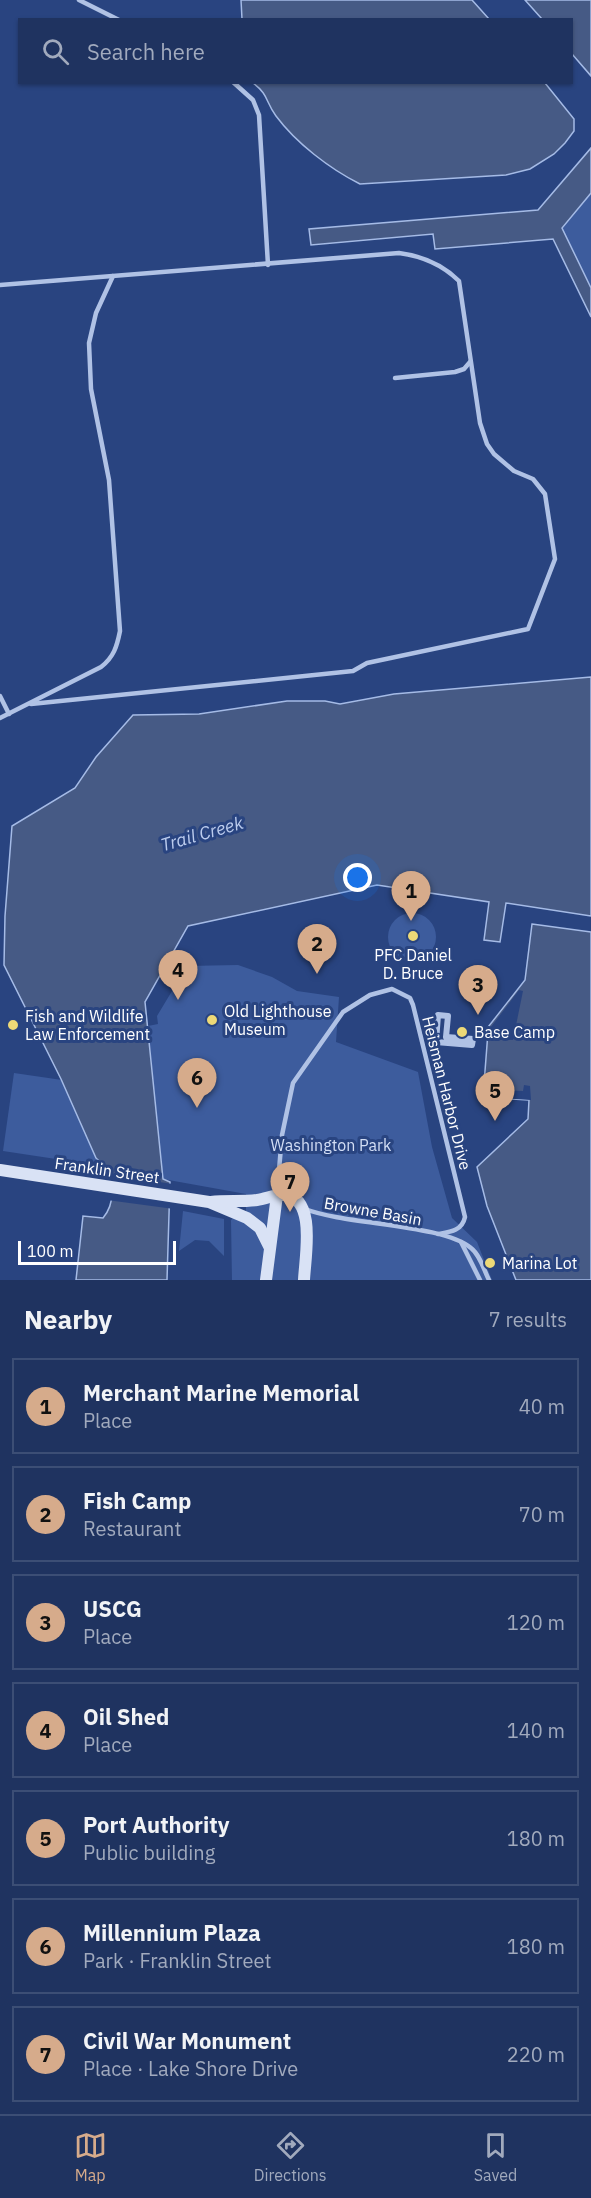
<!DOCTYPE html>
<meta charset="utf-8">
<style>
body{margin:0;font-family:"IBM Plex Sans",sans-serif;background:#273b66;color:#f1f3f6}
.scale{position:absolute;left:18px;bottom:15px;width:158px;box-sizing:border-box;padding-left:6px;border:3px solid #fff;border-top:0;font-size:16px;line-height:21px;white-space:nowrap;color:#fff;-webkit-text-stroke:4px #294480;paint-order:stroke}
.you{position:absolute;left:358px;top:878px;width:21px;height:21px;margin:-15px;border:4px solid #fff;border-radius:50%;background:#1a73e8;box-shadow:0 0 0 9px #1a73e833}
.badge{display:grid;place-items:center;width:39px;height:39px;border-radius:50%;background:#d6ab8b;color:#111;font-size:20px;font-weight:700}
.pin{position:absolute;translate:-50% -50px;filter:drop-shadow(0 2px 3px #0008)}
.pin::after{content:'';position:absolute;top:32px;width:21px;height:18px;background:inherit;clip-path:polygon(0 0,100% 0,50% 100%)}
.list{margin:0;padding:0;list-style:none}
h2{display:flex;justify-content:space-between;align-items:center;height:78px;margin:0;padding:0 24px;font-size:26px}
h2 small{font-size:20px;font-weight:400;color:#a1aabd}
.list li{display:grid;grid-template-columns:39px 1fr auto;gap:18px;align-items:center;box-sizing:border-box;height:96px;margin:0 12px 12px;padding:0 12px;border:2px solid #3c4e75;border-radius:0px}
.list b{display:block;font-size:22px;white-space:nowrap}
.list p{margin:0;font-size:20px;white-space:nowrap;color:#a1aabd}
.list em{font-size:20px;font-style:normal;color:#a1aabd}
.icon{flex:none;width:33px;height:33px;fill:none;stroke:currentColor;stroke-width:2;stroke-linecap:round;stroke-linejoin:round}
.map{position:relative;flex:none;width:591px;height:1280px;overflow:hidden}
.search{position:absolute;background:#1f3360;box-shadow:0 2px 4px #0004;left:18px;right:18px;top:18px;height:66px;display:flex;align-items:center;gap:15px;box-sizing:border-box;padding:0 21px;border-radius:0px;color:#a1aabd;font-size:22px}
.sheet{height:834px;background:#1f3360}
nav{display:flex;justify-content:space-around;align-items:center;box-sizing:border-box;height:84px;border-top:2px solid #3c4e75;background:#1f3360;font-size:16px;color:#a1aabd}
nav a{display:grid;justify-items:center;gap:3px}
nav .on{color:#d6ab8b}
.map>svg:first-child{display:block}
.green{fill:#3d5c9d}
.water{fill:#465a85;stroke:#a5bbe6;stroke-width:1.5}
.pier{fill:#294480}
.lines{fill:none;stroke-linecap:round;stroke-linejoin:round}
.lane{stroke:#b0c2e5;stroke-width:4.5}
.street{stroke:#b0c2e5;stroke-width:6}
.secondary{stroke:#d9e2f5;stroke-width:12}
.poi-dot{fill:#edd977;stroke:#294480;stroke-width:2}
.labels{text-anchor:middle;stroke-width:6;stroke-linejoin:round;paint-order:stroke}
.poi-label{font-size:16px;fill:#fff;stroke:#294480;text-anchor:start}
.street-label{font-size:16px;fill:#fff;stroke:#294480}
.park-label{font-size:16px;fill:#d3def5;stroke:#294480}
.water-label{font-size:18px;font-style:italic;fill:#bccced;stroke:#294480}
</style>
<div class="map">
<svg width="591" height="1280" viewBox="0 0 591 1280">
<rect width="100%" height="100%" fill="#294480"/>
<!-- green -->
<g class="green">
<polygon points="591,193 591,288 562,228"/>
<circle cx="412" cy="937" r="24"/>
<polygon points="238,965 272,977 297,991 339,997 336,1042 418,1072 432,1147 452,1218 477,1242 492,1280 232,1280 231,1220 233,1218 246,1222 246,1194 163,1179 148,1026 158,1024 157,1016 187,966"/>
<polygon points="14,1073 62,1080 98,1159 89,1164 3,1151"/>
<polygon points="183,1211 224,1219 224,1256 209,1241 195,1240 179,1251"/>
</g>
<!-- water -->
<g class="water">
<polygon points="241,0 472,0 489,19 242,19"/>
<polygon points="525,0 591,0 591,76 572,54 572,20 542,19"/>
<path d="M253 83H545L574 119V131L565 143 554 154 530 169 506 175 360 184C330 169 296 143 276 116 265 101 269 95 253 83Z"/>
<polygon points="591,148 591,193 562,228 591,288 591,317 553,239 435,249 433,234 311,245 309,229 538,210"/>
<path d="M591 677V916L506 903 500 942 484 940 489 902 377 885 188 926 145 1002 163 1179 170 1182 167 1280H76L83 1216 103 1218C118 1200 113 1171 96 1158L61 1079 4 965 5 916 12 826 75 788 96 757 133 715 199 714 287 701H325L340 704 394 694Z"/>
<polygon points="532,924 591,932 591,1280 516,1280 487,1206 477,1167 528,1119 529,1100 483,1097 488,1032 485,1031 525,980"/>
</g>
<!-- pier -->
<g class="pier">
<polygon points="519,990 523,991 513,1040 487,1039 488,1031"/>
<polygon points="524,1085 530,1086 531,1100 485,1097 486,1089 523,1091"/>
<polygon points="105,1174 173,1184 174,1209 107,1200 108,1186"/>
</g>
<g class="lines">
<!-- lane -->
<g class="lane">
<polyline points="79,0 119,20"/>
<polyline points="233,82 253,100 259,115 268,265"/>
<path d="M0 285 399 253C422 256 442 264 459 281L480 423 487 444 494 454 514 471 533 479 545 494 555 559 528 629 367 663 353 671 31 704"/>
<polyline points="395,378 455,372 464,369 470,362"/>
<polyline points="0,696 9,714"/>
<path d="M0 718 101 667C114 657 117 646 120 631L109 480 91 389 89 343 96 313 113 276"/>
<path d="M277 1194 282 1135 293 1083 343 1012 370 995 392 989 410 998 413 1005 465 1217C462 1231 450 1232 438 1234"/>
<path d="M305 1209C346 1225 443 1224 471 1248 480 1255 484 1270 489 1280"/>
<polyline points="461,1242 480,1280"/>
</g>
<!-- street -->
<polygon class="street" points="438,1015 448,1016 446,1037 473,1039 472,1045 436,1042"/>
<!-- secondary -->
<g class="secondary">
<polyline points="0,1170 209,1202 247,1218 260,1228 269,1246"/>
<path d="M211 1202C226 1200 242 1202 257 1200 266 1199 275 1194 284 1195 317 1197 305 1257 304 1280"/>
<polyline points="266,1280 277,1195"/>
</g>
</g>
<!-- markers -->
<g class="poi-dot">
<circle cx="413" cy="936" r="6"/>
<circle cx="212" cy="1020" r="6"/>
<circle cx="13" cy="1025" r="6"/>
<circle cx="462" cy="1032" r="6"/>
<circle cx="490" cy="1263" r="6"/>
</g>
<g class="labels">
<!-- poi labels -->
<g class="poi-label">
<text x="413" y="961" text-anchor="middle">PFC Daniel<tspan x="413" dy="18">D. Bruce</tspan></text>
<text x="224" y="1017">Old Lighthouse<tspan x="224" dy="18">Museum</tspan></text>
<text x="25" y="1022">Fish and Wildlife<tspan x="25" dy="18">Law Enforcement</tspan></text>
<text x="474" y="1038">Base Camp</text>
<text x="502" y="1269">Marina Lot</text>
</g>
<!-- street labels -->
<g class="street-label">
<text transform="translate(447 1093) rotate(76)" y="6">Heisman Harbor Drive</text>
<text transform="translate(107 1170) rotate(8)" y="6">Franklin Street</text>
<text transform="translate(373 1211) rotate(10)" y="6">Browne Basin</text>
</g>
<!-- park labels -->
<g class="park-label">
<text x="331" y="1151">Washington Park</text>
</g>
<!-- water labels -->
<g class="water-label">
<text transform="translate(202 834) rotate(-16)" y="6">Trail Creek</text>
</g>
</g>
</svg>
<div class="scale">100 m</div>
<div class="you"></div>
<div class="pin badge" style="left:411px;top:921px">1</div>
<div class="pin badge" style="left:317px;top:974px">2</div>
<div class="pin badge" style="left:478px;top:1015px">3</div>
<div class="pin badge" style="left:178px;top:1000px">4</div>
<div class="pin badge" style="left:495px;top:1121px">5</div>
<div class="pin badge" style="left:197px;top:1108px">6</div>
<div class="pin badge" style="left:290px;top:1212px">7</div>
<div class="search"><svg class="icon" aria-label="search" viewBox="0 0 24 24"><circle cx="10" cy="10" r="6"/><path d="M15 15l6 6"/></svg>Search here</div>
</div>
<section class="sheet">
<h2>Nearby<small>7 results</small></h2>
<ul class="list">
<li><span class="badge">1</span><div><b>Merchant Marine Memorial</b><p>Place</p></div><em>40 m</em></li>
<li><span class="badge">2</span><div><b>Fish Camp</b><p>Restaurant</p></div><em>70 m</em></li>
<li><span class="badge">3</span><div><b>USCG</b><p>Place</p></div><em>120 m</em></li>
<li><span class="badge">4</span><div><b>Oil Shed</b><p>Place</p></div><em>140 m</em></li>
<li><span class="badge">5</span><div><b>Port Authority</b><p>Public building</p></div><em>180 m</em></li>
<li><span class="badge">6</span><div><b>Millennium Plaza</b><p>Park · Franklin Street</p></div><em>180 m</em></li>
<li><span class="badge">7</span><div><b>Civil War Monument</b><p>Place · Lake Shore Drive</p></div><em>220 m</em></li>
</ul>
</section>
<nav>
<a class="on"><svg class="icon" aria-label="map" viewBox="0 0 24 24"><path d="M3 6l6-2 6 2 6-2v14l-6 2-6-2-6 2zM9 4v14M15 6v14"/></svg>Map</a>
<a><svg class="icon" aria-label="directions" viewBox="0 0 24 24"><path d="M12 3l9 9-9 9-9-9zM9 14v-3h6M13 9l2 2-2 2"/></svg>Directions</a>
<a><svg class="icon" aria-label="saved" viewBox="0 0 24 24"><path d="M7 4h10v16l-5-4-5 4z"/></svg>Saved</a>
</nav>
